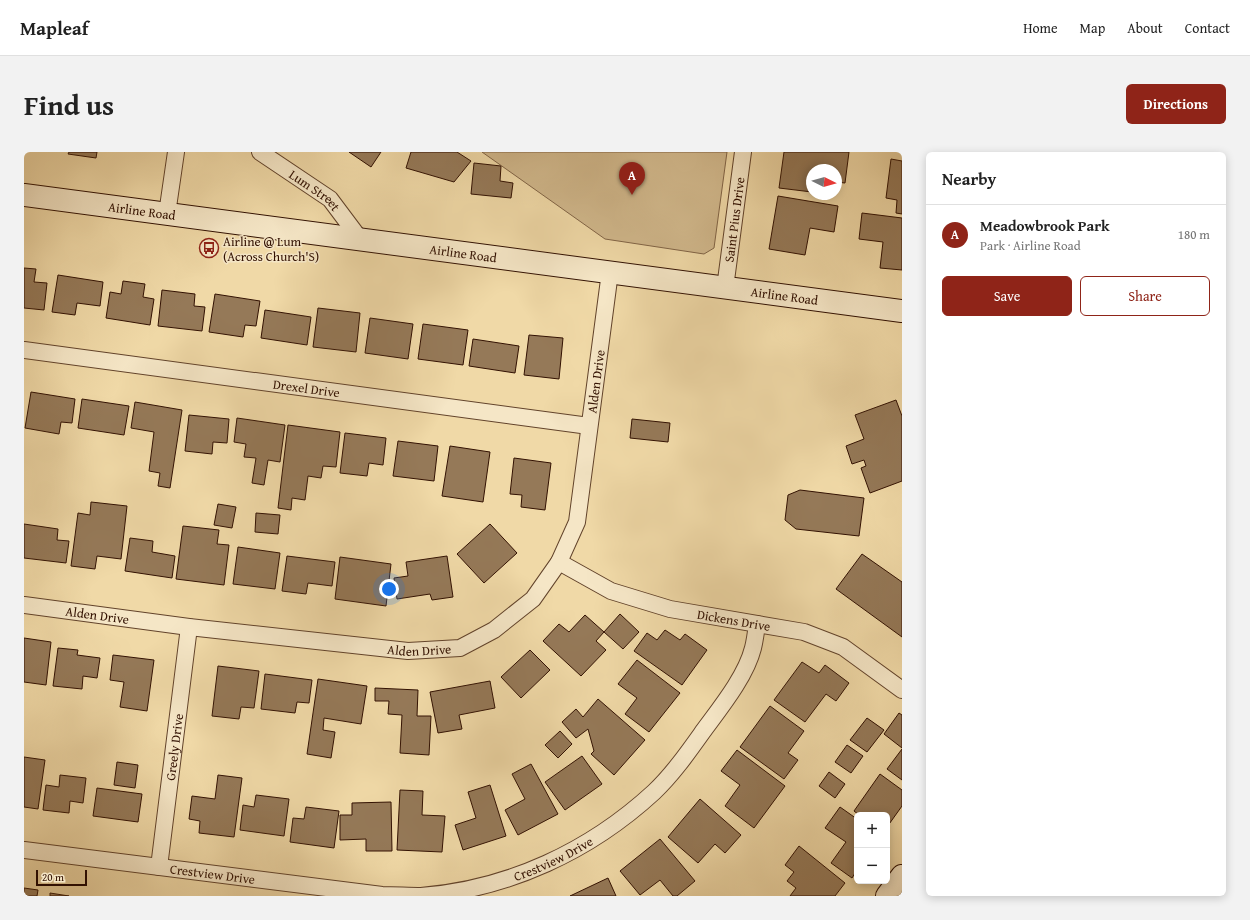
<!DOCTYPE html>
<meta charset="utf-8">
<style>
body{margin:0;font-family:"Gentium Book Plus",serif;background:#f2f2f2;color:#222}
.controls{position:absolute;right:12px;bottom:12px;display:grid;overflow:hidden;border-radius:6px;box-shadow:0 2px 10px #0003}
.controls button{width:36px;height:36px;display:grid;place-items:center;padding:0;border:0;border-bottom:1px solid #e0e0e0;background:#fff;color:#222;font:20px sans-serif}
.compass{position:absolute;left:782px;top:12px;width:36px;height:36px;border-radius:50%;background:#fff;box-shadow:0 2px 10px #0003;rotate:95deg}
.scale{position:absolute;left:12px;bottom:10px;width:51px;box-sizing:border-box;padding-left:4px;border:2px solid #321102;border-top:0;font-size:11px;line-height:14px;white-space:nowrap;color:#321102;-webkit-text-stroke:3px #f5e6c6;paint-order:stroke}
.you{position:absolute;left:365px;top:437px;width:14px;height:14px;margin:-10px;border:3px solid #fff;border-radius:50%;background:#1a73e8;box-shadow:0 0 0 6px #1a73e833}
.badge{display:grid;place-items:center;width:26px;height:26px;border-radius:50%;background:#8f2418;color:#fff;font-size:13px;font-weight:700}
.pin{position:absolute;translate:-50% -33px;filter:drop-shadow(0 1px 2px #0008)}
.pin::after{content:'';position:absolute;top:21px;width:14px;height:12px;background:inherit;clip-path:polygon(0 0,100% 0,50% 100%)}
.list{margin:0;padding:0;list-style:none}
h2{display:flex;justify-content:space-between;align-items:center;height:52px;margin:0;padding:0 16px;font-size:17px}
h2 small{font-size:13px;font-weight:400;color:#767676}
.list li{display:grid;grid-template-columns:26px 1fr auto;gap:12px;align-items:center;box-sizing:border-box;height:60px;padding:0 16px;border-top:1px solid #e0e0e0}
.list b{display:block;font-size:15px;white-space:nowrap}
.list p{margin:0;font-size:13px;white-space:nowrap;color:#767676}
.list em{font-size:13px;font-style:normal;color:#767676}
.actions{display:flex;gap:8px;padding:12px 16px}
.actions a{flex:1;padding:9px 0;border:1px solid #8f2418;border-radius:6px;text-align:center;font-size:14px;color:#8f2418}
.actions .main{background:#8f2418;color:#fff}
.map{position:relative;flex:none;width:878px;height:744px;overflow:hidden;border-radius:6px}
header{display:flex;align-items:center;gap:24px;box-sizing:border-box;height:56px;padding:0 20px;background:#fff;border-bottom:1px solid #e0e0e0}
header strong{font-size:19px}
nav{display:flex;gap:22px;margin-inline-start:auto;font-size:14px}
.intro{display:flex;align-items:center;justify-content:space-between;box-sizing:border-box;height:96px;padding:0 24px}
h1{margin:0;font-size:28px}
.button{padding:10px 18px;border-radius:6px;background:#8f2418;color:#fff;font-size:14px;font-weight:700}
main{display:flex;gap:24px;padding:0 24px}
aside{flex:1;background:#fff;border-radius:6px;box-shadow:0 2px 10px #0003}
.map>svg:first-child{display:block}
.green{fill:#d0b78b;stroke:#816446}
.building{fill:#957958;stroke:#321102}
.lines{fill:none;stroke-linecap:round;stroke-linejoin:round}
.street-casing{stroke:#62432b;stroke-width:18}
.secondary-casing{stroke:#321102;stroke-width:24}
.street{stroke:#f5e6c6;stroke-width:16}
.secondary{stroke:#f5e6c6;stroke-width:22}
.labels{text-anchor:middle;stroke-width:3;stroke-linejoin:round;paint-order:stroke}
.street-label{font-size:13px;fill:#321102;stroke:#f5e6c6}
.poi-label{font-size:13px;fill:#321102;stroke:#f5e6c6;text-anchor:start}
</style>
<header>
<strong>Mapleaf</strong>
<nav><a>Home</a><a>Map</a><a>About</a><a>Contact</a></nav>
</header>
<div class="intro"><h1>Find us</h1><a class="button">Directions</a></div>
<main>
<div class="map">
<svg width="878" height="744" viewBox="0 0 878 744">
<rect width="100%" height="100%" fill="#f0d9a7"/>
<filter id="stains"><feTurbulence type="fractalNoise" baseFrequency=".005" numOctaves="4"/><feColorMatrix values="0 0 0 0 .2 0 0 0 0 .09 0 0 0 0 .02 0 0 0 .5 -.17"/></filter>
<radialGradient id="worn" r=".72"><stop offset=".6" stop-color="#630" stop-opacity="0"/><stop offset="1" stop-color="#630" stop-opacity=".3"/></radialGradient>
<!-- green -->
<polygon class="green" points="458,0 703,0 690,96 680,102 581,87"/>
<!-- building -->
<g class="building">
<polygon points="45,0 73,0 72,6 44,2"/>
<polygon points="325,0 357,0 347,15"/>
<polygon points="387,0 433,0 447,9 430,30 382,16"/>
<polygon points="760,0 825,0 821,31 812,30 812,18 788,18 788,40 755,36"/>
<polygon points="867,7 878,9 878,62 872,61 873,48 862,46"/>
<polygon points="450,11 477,14 476,29 489,31 487,46 447,42"/>
<polygon points="754,44 814,54 810,80 786,76 781,103 745,97"/>
<polygon points="838,61 878,66 878,118 856,116 859,90 835,87"/>
<polygon points="0,116 12,117 10,130 23,131 20,158 0,156"/>
<polygon points="34,123 79,130 76,154 53,151 51,163 28,160"/>
<polygon points="99,129 121,132 119,145 130,147 126,173 82,166 86,140 97,142"/>
<polygon points="138,138 171,142 170,154 181,155 178,179 134,174"/>
<polygon points="191,142 236,149 232,174 221,173 219,185 185,180"/>
<polygon points="294,156 336,161 332,200 289,195"/>
<polygon points="241,158 287,165 283,193 237,186"/>
<polygon points="346,166 389,172 384,207 341,201"/>
<polygon points="399,172 444,178 439,213 394,207"/>
<polygon points="505,183 539,186 535,227 500,223"/>
<polygon points="449,187 495,194 491,221 445,214"/>
<polygon points="7,240 51,247 48,271 37,270 35,282 1,276"/>
<polygon points="58,247 105,254 100,283 54,276"/>
<polygon points="872,248 878,264 878,329 846,341 837,316 842,314 840,308 828,312 822,294 840,287 831,263"/>
<polygon points="111,250 158,258 146,336 134,334 136,321 125,319 130,280 107,276"/>
<polygon points="165,263 205,267 203,291 189,290 188,302 161,299"/>
<polygon points="213,266 261,273 256,310 244,308 240,333 228,331 232,306 220,305 222,292 210,290"/>
<polygon points="608,267 646,271 644,290 606,286"/>
<polygon points="264,273 316,280 312,315 299,314 297,326 284,324 281,348 268,346 267,358 254,356"/>
<polygon points="321,281 362,286 359,313 345,311 343,324 316,321"/>
<polygon points="374,289 414,294 410,329 369,324"/>
<polygon points="426,294 466,300 459,350 418,344"/>
<polygon points="490,306 527,311 521,358 497,355 498,343 486,342"/>
<polygon points="776,338 840,346 835,384 772,377 761,368 764,343"/>
<polygon points="67,350 103,354 97,407 73,404 71,417 47,414 54,361 66,363"/>
<polygon points="194,352 212,355 208,376 190,373"/>
<polygon points="232,361 256,363 254,382 231,380"/>
<polygon points="0,372 34,377 33,388 45,389 42,411 0,406"/>
<polygon points="466,372 493,401 460,431 433,402"/>
<polygon points="159,374 195,378 193,392 205,393 200,433 152,427"/>
<polygon points="106,386 129,389 128,400 151,404 148,426 101,419"/>
<polygon points="214,395 256,401 251,437 209,432"/>
<polygon points="838,402 878,430 878,485 812,437"/>
<polygon points="263,404 311,410 308,434 284,431 282,442 258,439"/>
<polygon points="423,404 429,445 408,448 406,442 373,447 370,426 384,424 382,410"/>
<polygon points="316,405 367,412 362,454 311,447"/>
<polygon points="596,462 615,480 599,497 580,480"/>
<polygon points="561,463 580,480 572,489 582,498 557,524 519,489 535,472 545,480"/>
<polygon points="641,478 656,488 661,482 683,498 658,533 610,499 623,481 633,488"/>
<polygon points="0,486 27,490 22,533 0,530"/>
<polygon points="34,496 54,498 53,503 76,506 73,526 59,524 58,537 29,534"/>
<polygon points="506,498 526,518 497,546 477,525"/>
<polygon points="89,503 130,508 123,559 96,555 100,530 86,528"/>
<polygon points="613,508 656,541 625,580 601,562 613,546 594,532"/>
<polygon points="778,510 795,521 801,513 825,531 812,549 802,542 781,570 750,548"/>
<polygon points="194,514 235,519 230,556 217,555 215,567 188,564"/>
<polygon points="241,522 288,528 285,551 273,550 271,561 237,557"/>
<polygon points="294,527 343,534 337,572 300,566 299,578 311,580 307,606 283,602"/>
<polygon points="466,529 471,556 435,563 438,577 414,581 406,540"/>
<polygon points="351,536 394,538 393,564 407,564 405,603 376,601 378,563 364,562 365,549 351,549"/>
<polygon points="574,547 621,588 590,623 567,602 570,599 564,577 552,586 538,570 552,557 559,565"/>
<polygon points="746,554 780,579 764,601 774,608 760,627 716,595"/>
<polygon points="875,561 878,563 878,596 860,582"/>
<polygon points="843,566 860,578 843,600 826,588"/>
<polygon points="536,579 548,592 534,606 521,593"/>
<polygon points="823,593 839,604 827,621 811,610"/>
<polygon points="878,597 878,628 863,617"/>
<polygon points="713,598 761,634 730,676 701,654 716,633 697,619"/>
<polygon points="558,604 578,632 541,658 521,630"/>
<polygon points="0,605 21,608 14,657 0,655"/>
<polygon points="93,610 114,613 111,636 90,633"/>
<polygon points="507,612 534,662 494,683 481,658 501,647 488,622"/>
<polygon points="805,620 821,632 811,646 795,634"/>
<polygon points="856,622 878,638 878,654 863,675 863,663 835,663 830,659"/>
<polygon points="36,623 62,626 59,651 46,649 45,661 19,658 22,633 35,635"/>
<polygon points="194,623 218,626 210,685 175,681 176,669 165,667 168,644 191,647"/>
<polygon points="466,633 482,684 439,698 431,673 452,666 444,640"/>
<polygon points="73,636 118,642 114,670 69,664"/>
<polygon points="376,638 399,639 398,663 421,664 418,700 373,698"/>
<polygon points="232,643 265,647 260,684 216,678 219,653 230,655"/>
<polygon points="676,647 717,683 701,701 691,692 674,711 644,685"/>
<polygon points="367,650 368,699 342,699 342,687 316,688 316,663 328,663 328,651"/>
<polygon points="282,655 315,659 310,696 266,690 269,666 280,667"/>
<polygon points="816,655 833,667 833,718 828,726 807,711 822,690 801,676"/>
<polygon points="636,687 671,729 653,744 649,744 636,728 616,743 596,719"/>
<polygon points="775,694 821,731 811,744 766,744 772,736 763,729 770,720 761,713"/>
<polygon points="584,726 592,744 546,744"/>
<polygon points="0,736 14,738 13,744 0,744"/>
<polygon points="26,741 45,744 26,744"/>
</g>
<g class="lines">
<!-- street casing -->
<g class="street-casing">
<g id="street">
<path id="s1" d="M236 0 306 47 336 87"/>
<polyline points="143,62 152,0"/>
<path id="s2" d="M701 136 719 0"/>
<path id="s3" d="M0 198 565 274"/>
<path id="s4" d="M535 410 587 439 646 457 780 480 819 495 878 538"/>
<path id="s5" d="M0 453 165 475 384 499 436 496 470 478 509 447 535 410 553 370 586 120"/>
<path id="s6" d="M0 698 358 743C371 743 385 744 397 744 485 737 566 699 630 640 649 622 665 599 680 578 697 555 722 524 729 496 731 488 732 480 733 472"/>
<path id="s7" d="M135 715 165 475"/>
</g>
</g>
<!-- secondary casing -->
<g class="secondary-casing">
<g id="secondary">
<path id="s8" d="M0 43 878 159"/>
<polyline points="863,744 878,724"/>
</g>
</g>
<!-- street -->
<use href="#street" class="street"/>
<!-- secondary -->
<use href="#secondary" class="secondary"/>
</g>
<!-- icons -->
<defs>
<g id="bus-ring" transform="scale(1)"><circle r="9.5" fill="#f5e6c6" stroke="#8f2418" stroke-width="1.5"/><path d="M-5-6H5V4H4V6H2V4H-2V6H-4V4H-5ZM-3.5-4V0h7V-4ZM-3.5 1.2v1.5H-2V1.2ZM2 1.2v1.5H3.5V1.2Z" fill="#8f2418"/></g>
</defs>
<g fill-rule="evenodd">
<use href="#bus-ring" x="185" y="96"/>
</g>
<g class="labels">
<!-- street labels -->
<g class="street-label">
<text dy="5" stroke="none"><textPath href="#s1" startOffset="67">Lum Street</textPath></text>
<text dy="5" stroke="none"><textPath href="#s8" startOffset="119">Airline Road</textPath></text>
<text dy="5" stroke="none"><textPath href="#s2" startOffset="69">Saint Pius Drive</textPath></text>
<text dy="5" stroke="none"><textPath href="#s8" startOffset="443">Airline Road</textPath></text>
<text dy="5" stroke="none"><textPath href="#s8" startOffset="767">Airline Road</textPath></text>
<text dy="5" stroke="none"><textPath href="#s5" startOffset="758">Alden Drive</textPath></text>
<text dy="5" stroke="none"><textPath href="#s3" startOffset="285">Drexel Drive</textPath></text>
<text dy="5" stroke="none"><textPath href="#s5" startOffset="74">Alden Drive</textPath></text>
<text dy="5" stroke="none"><textPath href="#s4" startOffset="186">Dickens Drive</textPath></text>
<text dy="5" stroke="none"><textPath href="#s5" startOffset="398">Alden Drive</textPath></text>
<text dy="5" stroke="none"><textPath href="#s7" startOffset="121">Greely Drive</textPath></text>
<text dy="5" stroke="none"><textPath href="#s6" startOffset="538">Crestview Drive</textPath></text>
<text dy="5" stroke="none"><textPath href="#s6" startOffset="190">Crestview Drive</textPath></text>
</g>
<!-- poi labels -->
<g class="poi-label">
<text x="199" y="94">Airline @ Lum<tspan x="199" dy="15">(Across Church'S)</tspan></text>
</g>
</g>
<rect width="100%" height="100%" filter="url(#stains)"/>
<rect width="100%" height="100%" fill="url(#worn)"/>
</svg>
<div class="controls">
<button>+</button>
<button>−</button>
</div>
<svg class="compass" viewBox="-18 -18 36 36"><path d="M0-13l5 13h-10z" fill="#e53935"/><path d="M0 13l5-13h-10z" fill="#767676"/></svg>
<div class="scale">20 m</div>
<div class="you"></div>
<div class="pin badge" style="left:608px;top:43px">A</div>
</div>
<aside>
<h2>Nearby<small></small></h2>
<ul class="list">
<li><span class="badge">A</span><div><b>Meadowbrook Park</b><p>Park · Airline Road</p></div><em>180 m</em></li>
</ul>
<div class="actions"><a class="main">Save</a><a>Share</a></div>
</aside>
</main>
